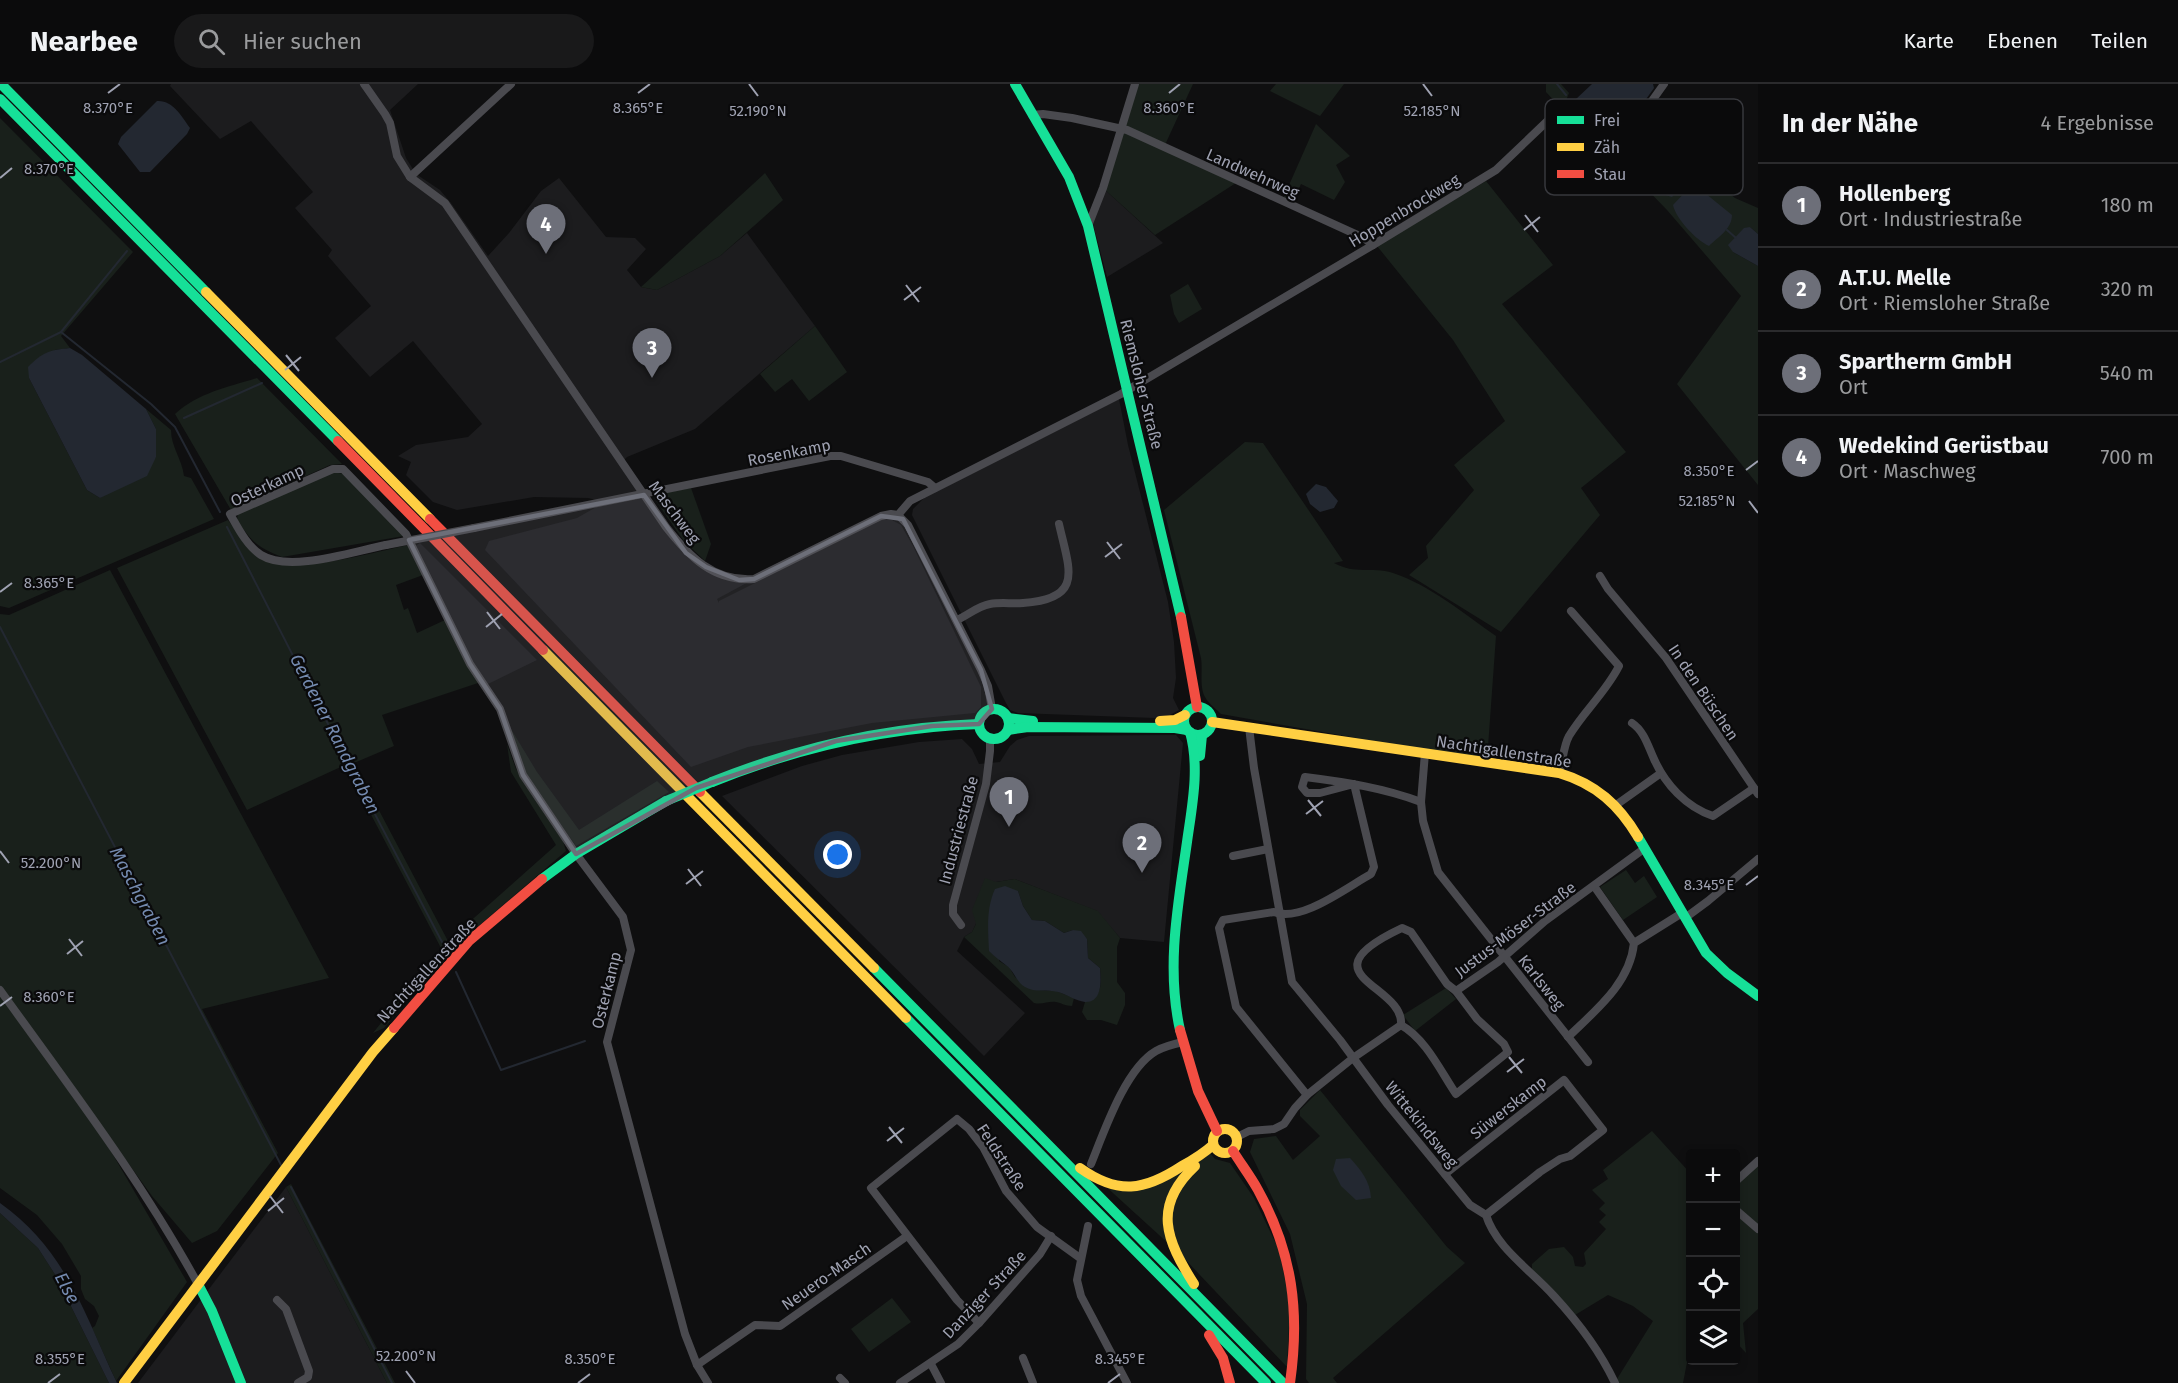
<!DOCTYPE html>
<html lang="de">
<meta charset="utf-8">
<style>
body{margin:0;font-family:"Fira Sans",sans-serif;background:#19191a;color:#f1f3f6}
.controls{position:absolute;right:18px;bottom:18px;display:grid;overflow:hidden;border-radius:6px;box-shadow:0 3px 9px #0003}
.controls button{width:54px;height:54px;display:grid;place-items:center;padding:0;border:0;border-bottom:2px solid #2b2b2d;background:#0b0b0c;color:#f1f3f6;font:30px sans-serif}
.you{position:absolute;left:838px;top:771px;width:21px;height:21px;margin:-15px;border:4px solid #fff;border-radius:50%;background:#1a73e8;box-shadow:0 0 0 9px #1a73e833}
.badge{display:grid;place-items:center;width:39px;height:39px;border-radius:50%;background:#6d6f79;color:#fff;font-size:20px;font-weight:700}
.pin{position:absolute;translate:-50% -50px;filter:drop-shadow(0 2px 3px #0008)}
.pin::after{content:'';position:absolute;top:32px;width:21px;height:18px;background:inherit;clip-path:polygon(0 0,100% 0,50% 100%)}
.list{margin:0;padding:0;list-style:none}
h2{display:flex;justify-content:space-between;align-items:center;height:78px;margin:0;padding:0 24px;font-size:26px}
h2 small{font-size:20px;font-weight:400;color:#9a9b9d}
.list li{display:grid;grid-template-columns:39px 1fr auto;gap:18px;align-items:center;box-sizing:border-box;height:84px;padding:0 24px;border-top:2px solid #2b2b2d}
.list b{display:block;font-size:22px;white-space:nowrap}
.list p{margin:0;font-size:20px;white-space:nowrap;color:#9a9b9d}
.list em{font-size:20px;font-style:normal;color:#9a9b9d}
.icon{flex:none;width:33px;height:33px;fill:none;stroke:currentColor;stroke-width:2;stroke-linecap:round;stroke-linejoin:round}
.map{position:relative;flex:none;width:1758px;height:1299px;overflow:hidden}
header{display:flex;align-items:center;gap:36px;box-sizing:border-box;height:84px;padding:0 30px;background:#0b0b0c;border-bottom:2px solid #2b2b2d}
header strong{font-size:28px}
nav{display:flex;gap:33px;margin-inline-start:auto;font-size:21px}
.search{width:420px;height:54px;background:#19191a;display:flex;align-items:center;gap:15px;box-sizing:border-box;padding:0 21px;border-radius:33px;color:#9a9b9d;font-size:22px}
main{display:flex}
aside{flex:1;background:#0b0b0c}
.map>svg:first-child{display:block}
.built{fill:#1c1c1e}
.green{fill:#19201b}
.water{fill:#232831}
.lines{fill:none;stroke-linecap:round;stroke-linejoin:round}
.stream{stroke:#232831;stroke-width:2}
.street{stroke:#4a4a4f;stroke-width:8}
.fast{stroke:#16e098;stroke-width:10}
.slow{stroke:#ffcf43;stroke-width:10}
.jam{stroke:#f24e42;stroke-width:10}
.street-bridge{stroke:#4a4a4f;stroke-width:8}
.fast-bridge{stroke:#16e098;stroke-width:10}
.marked{fill:#6d6f79;fill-opacity:0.2;stroke:#6d6f79;stroke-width:4.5;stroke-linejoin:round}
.ticks{fill:none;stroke:#9fa2b2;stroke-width:2}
.labels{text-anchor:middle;stroke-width:4.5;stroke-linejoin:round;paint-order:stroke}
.street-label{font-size:16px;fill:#9fa2b2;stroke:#0a0a0b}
.water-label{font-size:18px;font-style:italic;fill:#748aaf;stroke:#0a0a0b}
.key{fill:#0a0a0b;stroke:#37383d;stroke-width:1.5}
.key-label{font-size:16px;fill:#9fa2b2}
.ticks-label{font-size:15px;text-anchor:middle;fill:#9fa2b2;stroke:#0a0a0b;stroke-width:4.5;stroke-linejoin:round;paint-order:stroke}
</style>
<header>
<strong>Nearbee</strong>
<div class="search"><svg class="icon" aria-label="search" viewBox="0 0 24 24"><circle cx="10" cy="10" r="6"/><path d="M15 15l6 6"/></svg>Hier suchen</div>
<nav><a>Karte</a><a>Ebenen</a><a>Teilen</a></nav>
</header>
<main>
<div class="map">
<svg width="1758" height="1299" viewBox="0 0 1758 1299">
<rect width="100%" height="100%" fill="#0f0f10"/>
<!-- built -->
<g class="built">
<polygon points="171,0 418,0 390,26 406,74 416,90 440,106 451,119 488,172 509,149 541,107 559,94 606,153 635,154 646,165 627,186 641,203 657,206 720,172 747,149 815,242 695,345 627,373 622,378 686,469 725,493 754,495 717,515 719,519 719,517 883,435 892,436 901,441 913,462 981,603 981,623 975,629 872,639 748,663 691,683 485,466 489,457 577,434 605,418 588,414 534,413 457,426 433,418 406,391 411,378 398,372 416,361 468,353 482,340 413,257 370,293 335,254 371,222 328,172 332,166 295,124 313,108 251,37 220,55 170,2"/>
<polygon points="1103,104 1163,159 1107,193 1092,136"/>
<polygon points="1119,315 1128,361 1168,518 1174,558 1176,594 1173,614 1179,626 1170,631 1155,634 1018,629 1010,626 1006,619 912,431 913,425 925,413"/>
<polygon points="420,459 537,576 486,601 472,578 415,462"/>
<polygon points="1176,651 1183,659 1164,858 1120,854 1097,827 1015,795 996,798 972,848 964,853 957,867 1025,929 984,972 722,712 802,682 842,671 919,658 962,655 972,665 979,680 1000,678 1010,662 1017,656 1029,652"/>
<polygon points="286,1103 387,1299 138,1299"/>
</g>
<!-- green -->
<g class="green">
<polygon points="1135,0 1193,0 1164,63 1239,97 1155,151 1103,104"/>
<polygon points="1276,0 1344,0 1320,32 1270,7"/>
<polygon points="1546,0 1561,0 1569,9 1565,19 1558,21 1546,8"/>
<path d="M1566 29 1574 32 1609 61C1624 60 1630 50 1639 39L1735 114 1758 124V150L1750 143 1733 168 1758 182V401L1677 300 1741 212 1667 126 1610 67 1572 34 1560 32Z"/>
<path d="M0 34 133 168 61 252 70 264 55 266 29 294 87 406 100 414 156 373V345L146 325 171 346C171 363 182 375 184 392L191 394 214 435 9 524 0 522Z"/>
<polygon points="1316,40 1350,72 1336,81 1345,98 1334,116 1301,100 1291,121 1282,117"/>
<polygon points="765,89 783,116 720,172 657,206 641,203"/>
<polygon points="1486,97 1553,181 1502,220 1626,368 1581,404 1600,431 1501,548 1409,491 1428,474 1426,462 1474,406 1454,381 1505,337 1453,256 1377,162"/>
<polygon points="1188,200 1202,225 1179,239 1174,230 1170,211"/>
<polygon points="815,242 847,288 809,317 792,295 775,308 760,290"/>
<path d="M257 294 342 380 330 381 231 426 175 330C198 309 228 303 257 294Z"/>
<path d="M1245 358 1263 359 1343 477 1334 479C1356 491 1370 482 1393 489 1430 501 1464 530 1496 552L1487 677 1221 630C1216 625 1208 619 1205 613 1199 602 1203 586 1201 574L1164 426Z"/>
<path d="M333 388 344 390 404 452 282 473C257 463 252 458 237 436L238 429Z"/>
<polygon points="691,404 711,460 705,477 683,456 652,411"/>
<path d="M228 436C238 449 247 466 262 474 294 492 373 468 409 461L423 491 396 501 404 526 408 524 417 549 445 536 478 599 382 631 394 662 354 679 448 857 556 761 511 688 507 660 516 685 563 757 566 767 455 862 384 944 373 949 441 864 345 681 247 726 117 484Z"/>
<polygon points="110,486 329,894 202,925 278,1069 217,1147 192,1159 152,1112 0,903 0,530 9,531"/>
<polygon points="511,645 537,688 579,746 657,697 669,708 576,762 525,689"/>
<polygon points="1626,786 1635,799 1644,792 1657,813 1623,836 1600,803"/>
<path d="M985 794 996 798 1015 795 1098 827 1120 854 1117 863V898L1125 909V921L1117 941 1101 936H1087L1082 928 1085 918C1102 913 1102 899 1100 884L1088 874 1087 855 1073 846 1064 849 1045 837 1032 836 1023 822 1018 807 999 877 1009 883 1015 893 1035 906 1056 907 1074 914 1072 922C1065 922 1062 919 1056 918 1048 917 1043 921 1034 919L964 853 972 848 976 840 972 826Z"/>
<polygon points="1446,904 1456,915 1415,947 1403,931"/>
<polygon points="0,912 105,1057 187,1198 116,1297 92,1244 95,1242 99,1232 94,1222 85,1215 81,1205 81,1192 62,1160 37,1131 0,1104"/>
<polygon points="1320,1006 1447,1163 1465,1179 1333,1294 1337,1299 1309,1299 1306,1295 1307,1220 1290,1150 1250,1068 1254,1055 1276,1052 1293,1076 1320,1052 1300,1032 1300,1026"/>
<polygon points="1652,1047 1690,1089 1690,1263 1683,1299 1619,1299 1617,1295 1653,1237 1633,1222 1608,1211 1575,1231 1532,1185 1532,1180 1549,1165 1564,1163 1573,1173 1575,1182 1583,1183 1586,1180 1584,1169 1606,1145 1599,1138 1606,1131 1599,1125 1605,1119 1592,1106 1608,1095 1603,1086"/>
<polygon points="1205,1063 1215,1075 1230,1079 1254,1114 1279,1166 1290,1221 1287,1283 1181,1171 1091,1089 1118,1101 1146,1100"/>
<polygon points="1757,1081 1758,1082 1758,1141 1736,1122 1736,1101"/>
<polygon points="291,1100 395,1299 387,1299 286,1103"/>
<polygon points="0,1129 38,1164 56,1192 109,1299 0,1299"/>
<polygon points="1736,1131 1758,1149 1758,1225 1743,1239 1746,1269 1736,1258"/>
<polygon points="892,1214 911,1238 869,1268 851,1245"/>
</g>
<!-- water -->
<g class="water">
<polygon points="1592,0 1653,0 1654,4 1644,18 1633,24 1631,36 1622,49 1613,50 1599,36 1574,19 1575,16"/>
<path d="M157 17C173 16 182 33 190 44L187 50 150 88H140L118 60 121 53Z"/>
<polygon points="1639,59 1645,59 1684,91 1684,99 1672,113 1662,110 1630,77 1630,69"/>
<path d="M1695 101 1732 131C1732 145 1718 153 1709 162 1696 156 1676 135 1673 121L1690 103Z"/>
<polygon points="1750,143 1758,150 1758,182 1733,168 1728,161 1744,144"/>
<path d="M70 264 82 271 146 325 156 345V373L147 392 100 414 87 406 29 294 28 283C43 268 49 266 70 264Z"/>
<polygon points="1316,400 1326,403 1338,417 1334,424 1320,428 1310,420 1306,410"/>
<path d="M1005 802 1018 807 1023 822 1032 836 1045 837 1064 849 1073 846 1081 847 1087 855 1088 874 1100 884C1101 895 1103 919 1085 918 1076 917 1066 910 1058 908 1047 905 1035 909 1025 903 1017 899 1014 887 1007 882 1001 877 995 873 989 867 988 845 986 825 995 805Z"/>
<path d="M1350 1074C1361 1086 1370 1097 1371 1114L1356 1116 1341 1102 1333 1086 1336 1075Z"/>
<path d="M0 1119C66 1166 84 1229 117 1299H109L56 1192 38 1164 0 1129Z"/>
</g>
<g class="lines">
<!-- stream -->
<g class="stream">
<polyline points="1557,0 1566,11"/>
<polyline points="1627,54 1635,64"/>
<polyline points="1727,146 1736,154"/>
<polyline points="61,248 127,167"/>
<polyline points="0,278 61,248 151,320 175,343 220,428"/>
<polyline points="184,334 262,299"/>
<polyline points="227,443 345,673 442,858"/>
<polyline points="0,543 281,1081"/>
<polyline points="456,888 501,986 585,957"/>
<polyline points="291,1103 392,1299"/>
</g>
<!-- street -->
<g class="street">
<path d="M364 0 385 30 390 39 397 72 410 93 445 119 666 443C689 472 713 498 754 495L881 432 891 430 898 431 910 417 1121 310 1373 161 1496 86 1560 25 1566 23 1576 28 1610 57 1621 56 1629 49 1664 0"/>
<polyline points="1032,31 1043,30 1072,34 1127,46 1364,154 1373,161"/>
<polyline points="410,93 511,0"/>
<polyline points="1088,142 1103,104 1135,0"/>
<polyline points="898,431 908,441 981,586 988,602 992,625"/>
<polyline points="474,444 830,372 841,372 928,398 935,404"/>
<path d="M386 461C354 467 290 489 261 471 247 462 238 444 230 430L333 385H343L406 450 470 580 500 625 523 691 576 770 623 833 631 866 607 958 685 1250 697 1281 708 1299"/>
<polyline points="1600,492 1608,505 1666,574 1758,710"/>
<path d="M957 536C968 531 978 522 990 520 1001 518 1012 520 1023 519 1085 515 1069 485 1059 440"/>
<path d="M1632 639C1644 647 1648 662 1654 675 1665 700 1686 723 1713 732L1754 704"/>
<path d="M1249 643 1254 684 1292 898 1340 956 1388 1021 1470 1121 1486 1131C1496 1164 1532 1187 1554 1212 1578 1238 1600 1267 1615 1299"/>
<polyline points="1425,669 1421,718 1423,737 1438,788 1588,978"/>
<path d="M1559 689C1563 678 1563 663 1569 652 1584 627 1606 608 1619 582L1571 527"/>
<polyline points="1616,721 1661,689"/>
<polyline points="1233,772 1268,765"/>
<polyline points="1594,802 1634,859"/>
<polyline points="1685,834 1708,817 1758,775"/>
<polyline points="961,841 953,830 953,821 986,700 990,667 990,655"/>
<path d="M1402 844 1411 848 1447 900 1456 907 1477 935 1504 960 1508 968 1456 1010C1441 988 1426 955 1401 941 1405 900 1300 892 1402 844Z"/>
<path d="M0 906C69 1002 142 1097 199 1202"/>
<polyline points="1456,907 1498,878 1545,837 1645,764"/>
<path d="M1568 953C1596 926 1630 899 1634 859L1682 829"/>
<path d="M1307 1011 1236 923 1219 844 1223 836 1274 828C1301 839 1347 803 1371 790L1374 783 1354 700 1320 709H1307L1302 703 1305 693C1345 698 1384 704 1421 718"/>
<polyline points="1237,1053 1249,1047 1274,1045 1284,1040 1295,1024 1307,1011 1353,974 1401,941"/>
<path d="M1091 1080C1104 1048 1125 985 1156 967 1163 963 1174 960 1183 958"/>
<polyline points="1445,1090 1564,996 1603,1046 1570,1072 1560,1075 1540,1088 1486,1131"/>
<polyline points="1736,1097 1758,1077"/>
<polyline points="1736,1126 1758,1145"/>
<polyline points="1088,1142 1077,1196 1081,1212 1127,1299"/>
<polyline points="277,1216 286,1225 309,1287 308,1293 298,1299"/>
<polyline points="979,1239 957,1216 871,1104 957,1035 969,1045 983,1063 1006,1107 1037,1143 1080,1174"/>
<polyline points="1023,1274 1033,1299"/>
<polyline points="931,1280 941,1299"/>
<polyline points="697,1281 755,1241 780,1242 907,1152"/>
<polyline points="840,1294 845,1299"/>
<polyline points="900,1299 958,1260 979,1239 1040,1170 1051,1152"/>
</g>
<!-- fast -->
<g class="fast">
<polyline points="1,0 206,208"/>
<polyline points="1015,0 1069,93 1088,142 1181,533"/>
<polyline points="0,15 338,357"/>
<circle cx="1198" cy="637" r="14"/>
<circle cx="994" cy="640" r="15"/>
<polyline points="1008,634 1033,637"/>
<polyline points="1008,646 1028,643 1175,644 1187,646"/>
<polyline points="1200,672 1202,651"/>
<path d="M712 698C799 663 886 643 979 640"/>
<polyline points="1638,753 1706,869 1727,889 1758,912"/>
<polyline points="542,795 576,770 666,717"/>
<polyline points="874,884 1283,1299"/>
<polyline points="906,934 1266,1299"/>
<path d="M1180 946C1166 883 1178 821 1187 758 1192 722 1200 684 1190 648"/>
<polyline points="199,1202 212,1227 241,1299"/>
</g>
<!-- slow -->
<g class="slow">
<polyline points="206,208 430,435"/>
<polyline points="543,566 906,934"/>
<polyline points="1160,637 1175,636 1185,631"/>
<path d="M1212 638 1559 689C1596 700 1619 721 1638 753"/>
<polyline points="700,708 874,884"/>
<circle cx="1225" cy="1057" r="12"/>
<path d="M1080 1084C1118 1111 1144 1107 1182 1082 1193 1076 1204 1069 1213 1061"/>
<path d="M1194 1200C1166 1156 1152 1122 1195 1082"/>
<polyline points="124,1299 373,968 394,944"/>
</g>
<!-- jam -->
<g class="jam">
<polyline points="338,357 543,566"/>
<polyline points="430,435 700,708"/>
<polyline points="1181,533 1197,623"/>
<polyline points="394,944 469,857 542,795"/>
<polyline points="1180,946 1198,1007 1217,1047"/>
<path d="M1233 1067C1241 1080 1251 1093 1258 1106 1293 1169 1300 1229 1290 1299"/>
<polyline points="1209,1251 1223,1274 1230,1299"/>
</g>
<!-- street-bridge -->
<polyline class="street-bridge" points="386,461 474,444"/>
<!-- fast-bridge -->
<polyline class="fast-bridge" points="666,717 712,698"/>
</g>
<!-- marked area -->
<path class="marked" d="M644 411 686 469 706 483 739 496 754 495 881 432 903 435 981 586 992 625 979 640 932 642 836 657 696 704 576 770 523 691 500 625 470 580 409 456Z"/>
<!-- ticks -->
<path class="ticks" d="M749 0 758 12M1423 0 1432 12M108 9 120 0M638 9 650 0M1169 9 1180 0M0 94 12 84M1525 131 1538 148M1524 146 1540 133M906 201 919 218M904 216 921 203M286 271 299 287M285 286 301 273M1746 386 1758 377M1749 417 1758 429M1107 458 1120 475M1105 473 1122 460M0 508 12 499M487 528 500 545M486 543 502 530M1308 716 1321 732M1306 730 1323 717M0 767 9 779M688 785 701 802M686 800 703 787M1746 801 1758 792M69 855 82 872M67 870 83 857M0 922 12 913M1509 973 1522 989M1507 988 1524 975M889 1043 902 1059M887 1057 904 1044M270 1112 283 1129M268 1127 284 1114M406 1287 415 1299M48 1299 60 1290M578 1299 590 1290M1108 1299 1120 1290"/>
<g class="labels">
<!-- street labels -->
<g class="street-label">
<text transform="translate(1253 89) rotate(24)" y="6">Landwehrweg</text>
<text transform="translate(1404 126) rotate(-31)" y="6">Hoppenbrockweg</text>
<text transform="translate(1142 300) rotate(76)" y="6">Riemsloher Straße</text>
<text transform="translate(789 368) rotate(-11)" y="6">Rosenkamp</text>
<text transform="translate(267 401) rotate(-25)" y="6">Osterkamp</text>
<text transform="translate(675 428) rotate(53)" y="6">Maschweg</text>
<text transform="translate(1704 608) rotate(56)" y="6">In den Büschen</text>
<text transform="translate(1504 667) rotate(9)" y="6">Nachtigallenstraße</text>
<text transform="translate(958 746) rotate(-75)" y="6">Industriestraße</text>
<text transform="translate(1515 845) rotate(-37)" y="6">Justus-Möser-Straße</text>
<text transform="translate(426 886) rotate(-47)" y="6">Nachtigallenstraße</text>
<text transform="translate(1542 898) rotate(52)" y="6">Karlsweg</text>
<text transform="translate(606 906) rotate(-76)" y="6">Osterkamp</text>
<text transform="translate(1508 1023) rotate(-38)" y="6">Süwerskamp</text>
<text transform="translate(1422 1040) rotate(51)" y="6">Wittekindsweg</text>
<text transform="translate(1002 1073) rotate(57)" y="6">Feldstraße</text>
<text transform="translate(826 1192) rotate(-35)" y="6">Neuero-Masch</text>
<text transform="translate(984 1210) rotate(-47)" y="6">Danziger Straße</text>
</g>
<!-- water labels -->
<g class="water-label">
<text transform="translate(335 650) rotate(63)" y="6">Gerdener Randgraben</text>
<text transform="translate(140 812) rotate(62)" y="6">Maschgraben</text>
<text transform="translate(67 1204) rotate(62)" y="6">Else</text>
</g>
</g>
<!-- legend -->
<rect x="1545" y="15" width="198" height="96" rx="9" class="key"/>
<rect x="1557" y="32" width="27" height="8" fill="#16e098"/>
<rect x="1557" y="59" width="27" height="8" fill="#ffcf43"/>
<rect x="1557" y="86" width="27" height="8" fill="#f24e42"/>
<g class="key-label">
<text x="1594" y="42">Frei</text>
<text x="1594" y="69">Zäh</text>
<text x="1594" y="96">Stau</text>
</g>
<g class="ticks-label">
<text x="108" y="29">8.370°E</text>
<text x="638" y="29">8.365°E</text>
<text x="1169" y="29">8.360°E</text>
<text x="758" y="32">52.190°N</text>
<text x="1432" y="32">52.185°N</text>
<text x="49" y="90">8.370°E</text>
<text x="1709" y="392">8.350°E</text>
<text x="1707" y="422">52.185°N</text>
<text x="49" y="504">8.365°E</text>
<text x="51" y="784">52.200°N</text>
<text x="1709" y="806">8.345°E</text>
<text x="49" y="918">8.360°E</text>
<text x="406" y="1277">52.200°N</text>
<text x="60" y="1280">8.355°E</text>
<text x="590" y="1280">8.350°E</text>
<text x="1120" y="1280">8.345°E</text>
</g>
</svg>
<div class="controls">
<button>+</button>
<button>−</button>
<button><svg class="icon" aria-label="locate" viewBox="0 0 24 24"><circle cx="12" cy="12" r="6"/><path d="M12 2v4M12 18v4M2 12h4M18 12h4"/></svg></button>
<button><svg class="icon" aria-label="layers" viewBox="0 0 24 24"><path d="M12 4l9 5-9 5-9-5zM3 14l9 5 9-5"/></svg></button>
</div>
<div class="you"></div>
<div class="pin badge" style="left:1009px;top:743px">1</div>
<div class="pin badge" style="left:1142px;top:789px">2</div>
<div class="pin badge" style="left:652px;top:294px">3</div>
<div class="pin badge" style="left:546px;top:170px">4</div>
</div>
<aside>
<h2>In der Nähe<small>4 Ergebnisse</small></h2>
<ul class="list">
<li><span class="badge">1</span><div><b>Hollenberg</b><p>Ort · Industriestraße</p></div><em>180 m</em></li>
<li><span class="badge">2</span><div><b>A.T.U. Melle</b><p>Ort · Riemsloher Straße</p></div><em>320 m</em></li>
<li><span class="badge">3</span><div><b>Spartherm GmbH</b><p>Ort</p></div><em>540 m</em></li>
<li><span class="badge">4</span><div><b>Wedekind Gerüstbau</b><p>Ort · Maschweg</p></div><em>700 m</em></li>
</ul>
</aside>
</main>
